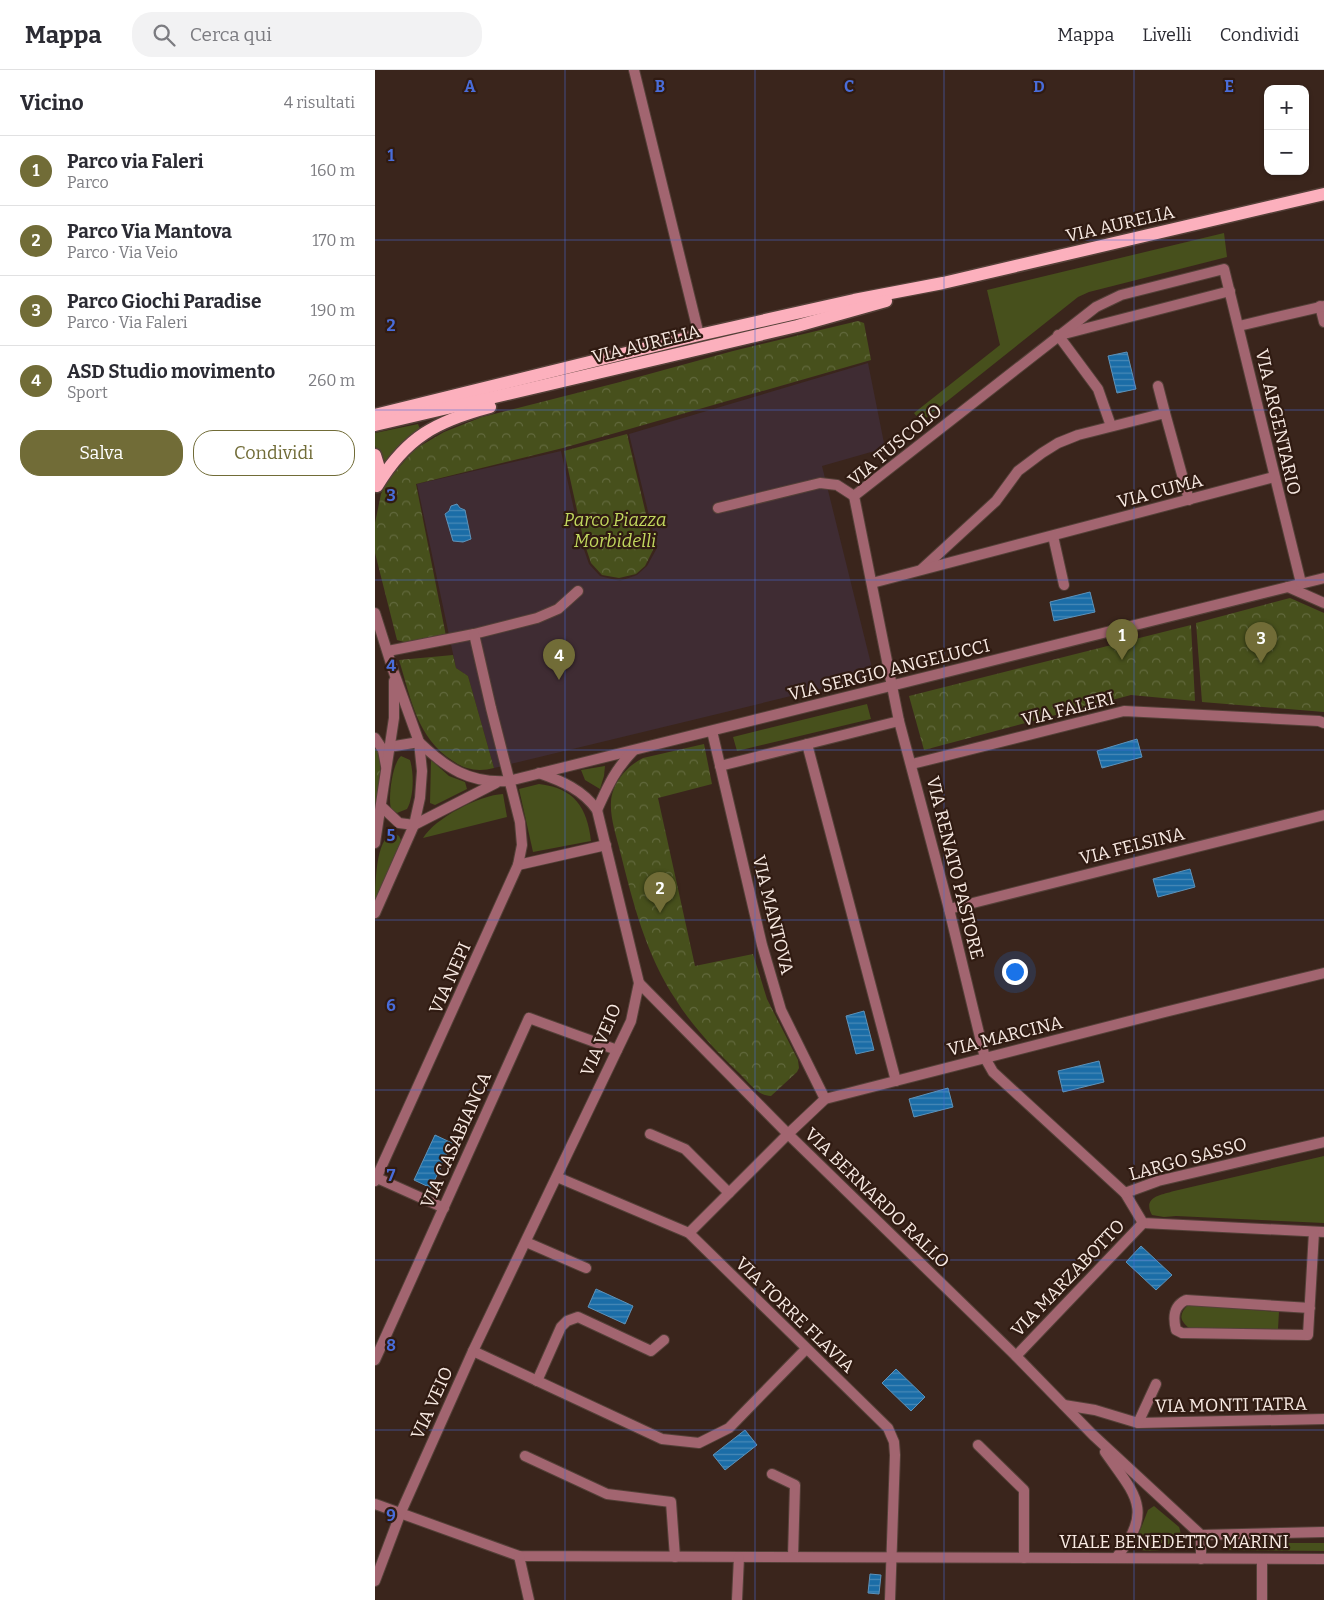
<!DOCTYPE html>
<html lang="it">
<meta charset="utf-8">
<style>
body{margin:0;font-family:Bitter,serif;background:#f2f2f3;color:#2b2b33}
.controls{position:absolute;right:15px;top:15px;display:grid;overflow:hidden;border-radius:10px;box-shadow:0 1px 4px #0004}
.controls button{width:45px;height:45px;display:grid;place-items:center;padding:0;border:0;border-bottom:1px solid #e1e1e2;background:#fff;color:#2b2b33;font:25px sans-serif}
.you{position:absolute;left:639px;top:901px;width:18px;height:18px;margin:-12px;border:4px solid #fff;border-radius:50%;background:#1a73e8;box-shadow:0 0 0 8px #1a73e833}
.badge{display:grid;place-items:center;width:32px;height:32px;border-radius:50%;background:#716c37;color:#fff;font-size:16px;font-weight:700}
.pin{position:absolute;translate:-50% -41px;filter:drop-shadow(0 1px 2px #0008)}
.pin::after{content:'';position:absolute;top:26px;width:18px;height:15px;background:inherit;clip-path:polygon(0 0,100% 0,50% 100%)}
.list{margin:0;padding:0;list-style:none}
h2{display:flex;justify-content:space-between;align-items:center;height:65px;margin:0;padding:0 20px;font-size:21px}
h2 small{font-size:16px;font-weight:400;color:#7c7c81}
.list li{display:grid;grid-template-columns:32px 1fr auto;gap:15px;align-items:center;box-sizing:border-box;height:70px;padding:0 20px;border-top:1px solid #e1e1e2}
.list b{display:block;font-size:19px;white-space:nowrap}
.list p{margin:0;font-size:16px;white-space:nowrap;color:#7c7c81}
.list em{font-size:16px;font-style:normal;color:#7c7c81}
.actions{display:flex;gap:10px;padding:15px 20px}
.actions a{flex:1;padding:11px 0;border:1px solid #716c37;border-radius:20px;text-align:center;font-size:18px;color:#716c37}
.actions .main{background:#716c37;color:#fff}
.icon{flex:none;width:28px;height:28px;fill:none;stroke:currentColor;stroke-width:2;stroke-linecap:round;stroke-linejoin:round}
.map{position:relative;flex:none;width:949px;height:1530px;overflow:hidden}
header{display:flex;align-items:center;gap:30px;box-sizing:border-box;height:70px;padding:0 25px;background:#fff;border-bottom:1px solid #e1e1e2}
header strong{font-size:24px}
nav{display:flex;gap:28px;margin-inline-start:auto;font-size:18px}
.search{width:350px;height:45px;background:#f2f2f3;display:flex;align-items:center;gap:12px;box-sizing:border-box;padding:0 18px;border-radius:20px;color:#7c7c81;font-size:19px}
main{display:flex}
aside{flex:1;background:#fff}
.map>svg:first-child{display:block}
.commercial{fill:#3f2c33}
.green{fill:#47501c}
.park{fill:url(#park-crowns)}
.water{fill:url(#water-rules);stroke:#5d92b9}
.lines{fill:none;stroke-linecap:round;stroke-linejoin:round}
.minor-casing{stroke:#544038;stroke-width:12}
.tertiary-casing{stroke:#544038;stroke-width:12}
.primary-casing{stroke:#544038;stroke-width:15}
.minor{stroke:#a26570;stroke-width:10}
.tertiary{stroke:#a26570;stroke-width:10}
.primary{stroke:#fcb0bd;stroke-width:12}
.grid{fill:none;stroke:#496dda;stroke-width:1;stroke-opacity:0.55}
.labels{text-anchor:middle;stroke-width:4.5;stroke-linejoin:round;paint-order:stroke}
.street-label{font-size:18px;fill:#f7e9e2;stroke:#301b12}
.park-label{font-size:18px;font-style:italic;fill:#c1d75e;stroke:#301b12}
.grid-label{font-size:16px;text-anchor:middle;font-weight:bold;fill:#496dda;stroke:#301b12;stroke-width:4.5;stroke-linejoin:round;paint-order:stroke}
</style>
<header>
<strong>Mappa</strong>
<div class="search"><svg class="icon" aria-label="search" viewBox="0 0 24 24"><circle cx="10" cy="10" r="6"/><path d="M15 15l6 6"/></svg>Cerca qui</div>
<nav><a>Mappa</a><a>Livelli</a><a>Condividi</a></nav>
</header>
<main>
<aside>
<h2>Vicino<small>4 risultati</small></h2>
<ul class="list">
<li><span class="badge">1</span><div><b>Parco via Faleri</b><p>Parco</p></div><em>160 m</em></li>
<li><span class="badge">2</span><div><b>Parco Via Mantova</b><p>Parco · Via Veio</p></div><em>170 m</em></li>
<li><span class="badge">3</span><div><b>Parco Giochi Paradise</b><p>Parco · Via Faleri</p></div><em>190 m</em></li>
<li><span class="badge">4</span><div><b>ASD Studio movimento</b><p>Sport</p></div><em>260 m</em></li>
</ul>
<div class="actions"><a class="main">Salva</a><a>Condividi</a></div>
</aside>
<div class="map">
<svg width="949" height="1530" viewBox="0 0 949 1530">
<defs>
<pattern id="park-crowns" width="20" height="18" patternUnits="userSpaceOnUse" patternTransform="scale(1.25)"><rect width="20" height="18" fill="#47501c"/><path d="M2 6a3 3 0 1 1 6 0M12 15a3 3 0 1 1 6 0" fill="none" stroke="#62693d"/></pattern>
<pattern id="water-rules" width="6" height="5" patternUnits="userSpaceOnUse" patternTransform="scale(1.25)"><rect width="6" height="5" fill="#1b6da7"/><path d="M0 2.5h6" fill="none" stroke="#4889b7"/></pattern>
</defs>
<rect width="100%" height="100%" fill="#3a251c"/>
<!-- commercial -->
<polygon class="commercial" points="493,293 510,378 447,396 499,606 119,698 93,606 81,598 42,414 186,381 206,471 214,494 225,506 245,511 262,505 272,496 282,478 254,364"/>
<!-- green -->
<g class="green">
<polygon points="849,163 852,187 714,222 703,227 546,352 539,343 625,275 612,220"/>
<polygon points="43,354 45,359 24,376 8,397 5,386 0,376 0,363"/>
<polygon points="492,634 496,649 362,681 358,667"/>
<path d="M26 686 35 690C39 703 39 727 32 739L22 743 16 739C13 728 17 694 26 686Z"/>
<polygon points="56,690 74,706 90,712 92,719 60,735 55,733"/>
<polygon points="230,696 229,706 225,719 210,710 206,700"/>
<path d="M164 714C199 718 212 737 216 771L158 782 144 719Z"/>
<path d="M128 724 132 747 48 768C60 748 105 725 128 724Z"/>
<path d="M18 763 24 766 27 772 0 835C0 818 0 768 18 763Z"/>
<path d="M949 1086V1153L801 1146 789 1147 777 1145C767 1127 786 1125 799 1121Z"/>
<path d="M813 1235 904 1242 903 1259 814 1258C804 1250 804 1244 813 1235Z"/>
<path d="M779 1436 804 1457C813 1480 781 1482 766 1480L761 1471 773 1440Z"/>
<polygon points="850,1473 949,1473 949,1481 849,1480 847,1476"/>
</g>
<!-- park -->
<g class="park">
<polygon points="483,251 489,253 496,290 188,378 41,414 71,566 36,574 22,570 0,483 0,453 6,424 12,411 40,379 69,362 107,347 245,312 358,281"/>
<polygon points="252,364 279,478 270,496 261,504 244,508 227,505 216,493 209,472 189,381"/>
<polygon points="915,528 949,543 949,642 827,632 821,553"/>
<polygon points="816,555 820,631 756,625 549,680 534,626"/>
<path d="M78 585 81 598 93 606 119 698C104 702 91 700 78 691 42 668 36 629 24 590Z"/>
<path d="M0 673C10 695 3 718 0 741Z"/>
<path d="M329 674 337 714 283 728 320 896 378 884 392 929 423 990 424 998 422 1002 396 1026C382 1026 373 1011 363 1002 340 980 318 957 301 930 271 885 258 833 245 781 241 765 235 748 236 732 237 713 252 696 268 688Z"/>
</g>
<!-- water -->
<g class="water">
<polygon points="752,282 761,319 742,323 733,286"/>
<polygon points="82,434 85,438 90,440 96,469 88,472 78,471 70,444 74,441 76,436"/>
<polygon points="715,522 720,542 679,551 675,532"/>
<polygon points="762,669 767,687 727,698 722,681"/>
<polygon points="815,799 820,817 783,827 778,809"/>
<polygon points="489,941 499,980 481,984 471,946"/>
<polygon points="724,991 729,1012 688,1022 683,1001"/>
<polygon points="573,1018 578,1037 539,1047 534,1029"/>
<polygon points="60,1065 77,1073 56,1118 39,1110"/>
<polygon points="766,1176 797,1205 781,1220 751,1192"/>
<polygon points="221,1219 258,1236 250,1254 213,1237"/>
<polygon points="521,1299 550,1327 536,1341 507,1313"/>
<polygon points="370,1360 382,1375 350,1400 338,1385"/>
<polygon points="495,1504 506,1505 504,1524 493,1523"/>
</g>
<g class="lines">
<!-- minor casing -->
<g class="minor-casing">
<g id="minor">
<polyline points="259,0 324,265"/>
<polyline points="945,236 949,252"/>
<polyline points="864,256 949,236"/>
<polyline points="689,264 855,221"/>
<polyline points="683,265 723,319 736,356"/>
<polyline points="783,316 790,343"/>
<polyline points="343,438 445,413 462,415 479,426"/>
<polyline points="678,466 689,515"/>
<polyline points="547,499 621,431 643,401 667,383 683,373 703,365 790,343 814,430"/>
<polyline points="497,513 899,407"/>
<polyline points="913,517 949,533"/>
<polyline points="13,581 99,564 162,548 183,539 203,521"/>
<polyline points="337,661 387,875 406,940 450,1029"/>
<polyline points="0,668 8,680 11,696"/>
<polyline points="432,674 521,1011"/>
<path d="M14 677 44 672C71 698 95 714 134 711L949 508"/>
<polyline points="537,694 749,641 944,651 949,653"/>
<polyline points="345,696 524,651"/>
<polyline points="7,737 24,753 39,755 121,713"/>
<path d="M222 740C233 716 239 701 258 681"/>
<polyline points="143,795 231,775"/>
<polyline points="574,839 949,745"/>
<polyline points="264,913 413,1064 641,1286 718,1365 826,1465 826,1489"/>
<polyline points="275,1064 310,1079 354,1123"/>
<polyline points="949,1072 783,1111 750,1123 768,1153 949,1162"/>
<polyline points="182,1107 314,1163 513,1358 519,1372 520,1385 515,1530"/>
<polyline points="2,1108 69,1138"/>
<polyline points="0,1111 143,795 147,775 145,752 116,638 99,564"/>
<polyline points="750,1123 618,1002 610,988 574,839 524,651 479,426 721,237 746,225 849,199 926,513"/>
<polyline points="314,1163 413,1064 450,1029 790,942 949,903"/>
<polyline points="151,1172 211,1198"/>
<path d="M935 1238 811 1230C798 1236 798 1248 801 1260L807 1263 933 1265 939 1162"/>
<polyline points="98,1281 287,1369 324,1373 354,1358 431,1279"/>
<polyline points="641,1286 768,1153"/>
<polyline points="0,1290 154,948 242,980"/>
<polyline points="162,1311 186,1257 192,1251 203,1247 276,1281 289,1270"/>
<polyline points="689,1335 720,1340 763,1353 949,1349"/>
<polyline points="763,1353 781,1314"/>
<polyline points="603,1375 649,1420 649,1488"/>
<path d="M730 1382C760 1425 780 1440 741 1488"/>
<polyline points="150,1386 232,1424 296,1432 300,1487"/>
<polyline points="397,1404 420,1415 418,1487"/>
<polyline points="0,1434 144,1486 949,1489"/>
<polyline points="826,1465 949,1462"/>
<polyline points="144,1486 154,1530"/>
<path d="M0 1511 26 1442 98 1281 256 951 264 913 222 740C208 720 187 711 164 703"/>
<polyline points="362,1530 364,1487"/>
<polyline points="887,1530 887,1489"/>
</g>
</g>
<!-- tertiary casing -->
<g class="tertiary-casing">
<g id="tertiary">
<polyline points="0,543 18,600 44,672 47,701 45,728 39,755 0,843"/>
<polyline points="0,773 19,648 19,611"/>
</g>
</g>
<!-- primary casing -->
<g class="primary-casing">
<g id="primary">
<polyline points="0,345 324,265 479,230 568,213 949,124"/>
<polyline points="0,355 422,256 511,231"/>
<polyline points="0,385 4,398 2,414"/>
<path d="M2 416C31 367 62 351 115 337"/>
</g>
</g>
<!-- minor -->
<use href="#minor" class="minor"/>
<!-- tertiary -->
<use href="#tertiary" class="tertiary"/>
<!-- primary -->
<use href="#primary" class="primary"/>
</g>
<!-- grid -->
<path class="grid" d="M190 0V1530M380 0V1530M569 0V1530M759 0V1530M0 170H949M0 340H949M0 510H949M0 680H949M0 850H949M0 1020H949M0 1190H949M0 1360H949"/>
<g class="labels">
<!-- street labels -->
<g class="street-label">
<text transform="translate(745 154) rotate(-13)" y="6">VIA AURELIA</text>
<text transform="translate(271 274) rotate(-14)" y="6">VIA AURELIA</text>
<text transform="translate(903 352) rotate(77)" y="6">VIA ARGENTARIO</text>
<text transform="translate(520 375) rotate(-40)" y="6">VIA TUSCOLO</text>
<text transform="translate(785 421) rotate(-15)" y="6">VIA CUMA</text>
<text transform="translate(514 600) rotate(-14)" y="6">VIA SERGIO ANGELUCCI</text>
<text transform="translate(693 639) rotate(-14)" y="6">VIA FALERI</text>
<text transform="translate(757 776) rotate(-14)" y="6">VIA FELSINA</text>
<text transform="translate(580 798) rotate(76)" y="6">VIA RENATO PASTORE</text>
<text transform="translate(398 845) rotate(76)" y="6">VIA MANTOVA</text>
<text transform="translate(75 908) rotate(-66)" y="6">VIA NEPI</text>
<text transform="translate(630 966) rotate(-14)" y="6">VIA MARCINA</text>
<text transform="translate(226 970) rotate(-67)" y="6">VIA VEIO</text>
<text transform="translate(81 1070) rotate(-66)" y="6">VIA CASABIANCA</text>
<text transform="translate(813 1089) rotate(-15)" y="6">LARGO SASSO</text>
<text transform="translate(502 1128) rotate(44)" y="6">VIA BERNARDO RALLO</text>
<text transform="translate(693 1208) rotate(-46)" y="6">VIA MARZABOTTO</text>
<text transform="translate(420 1245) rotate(44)" y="6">VIA TORRE FLAVIA</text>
<text transform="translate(57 1333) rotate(-66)" y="6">VIA VEIO</text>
<text transform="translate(856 1335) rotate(-1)" y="6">VIA MONTI TATRA</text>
<text x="799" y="1478">VIALE BENEDETTO MARINI</text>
</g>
<!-- park labels -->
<g class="park-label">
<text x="240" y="456">Parco Piazza<tspan x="240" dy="21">Morbidelli</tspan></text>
</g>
</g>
<g class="grid-label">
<text x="95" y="22">A</text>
<text x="285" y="22">B</text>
<text x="474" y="22">C</text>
<text x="664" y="22">D</text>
<text x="854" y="22">E</text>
<text x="16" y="91">1</text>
<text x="16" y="261">2</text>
<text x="16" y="431">3</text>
<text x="16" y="601">4</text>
<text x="16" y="771">5</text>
<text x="16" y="941">6</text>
<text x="16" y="1111">7</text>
<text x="16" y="1281">8</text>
<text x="16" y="1451">9</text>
</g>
</svg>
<div class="controls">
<button>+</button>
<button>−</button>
</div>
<div class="you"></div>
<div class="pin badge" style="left:747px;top:590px">1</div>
<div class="pin badge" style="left:285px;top:843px">2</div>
<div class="pin badge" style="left:886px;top:593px">3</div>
<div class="pin badge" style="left:184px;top:610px">4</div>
</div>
</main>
